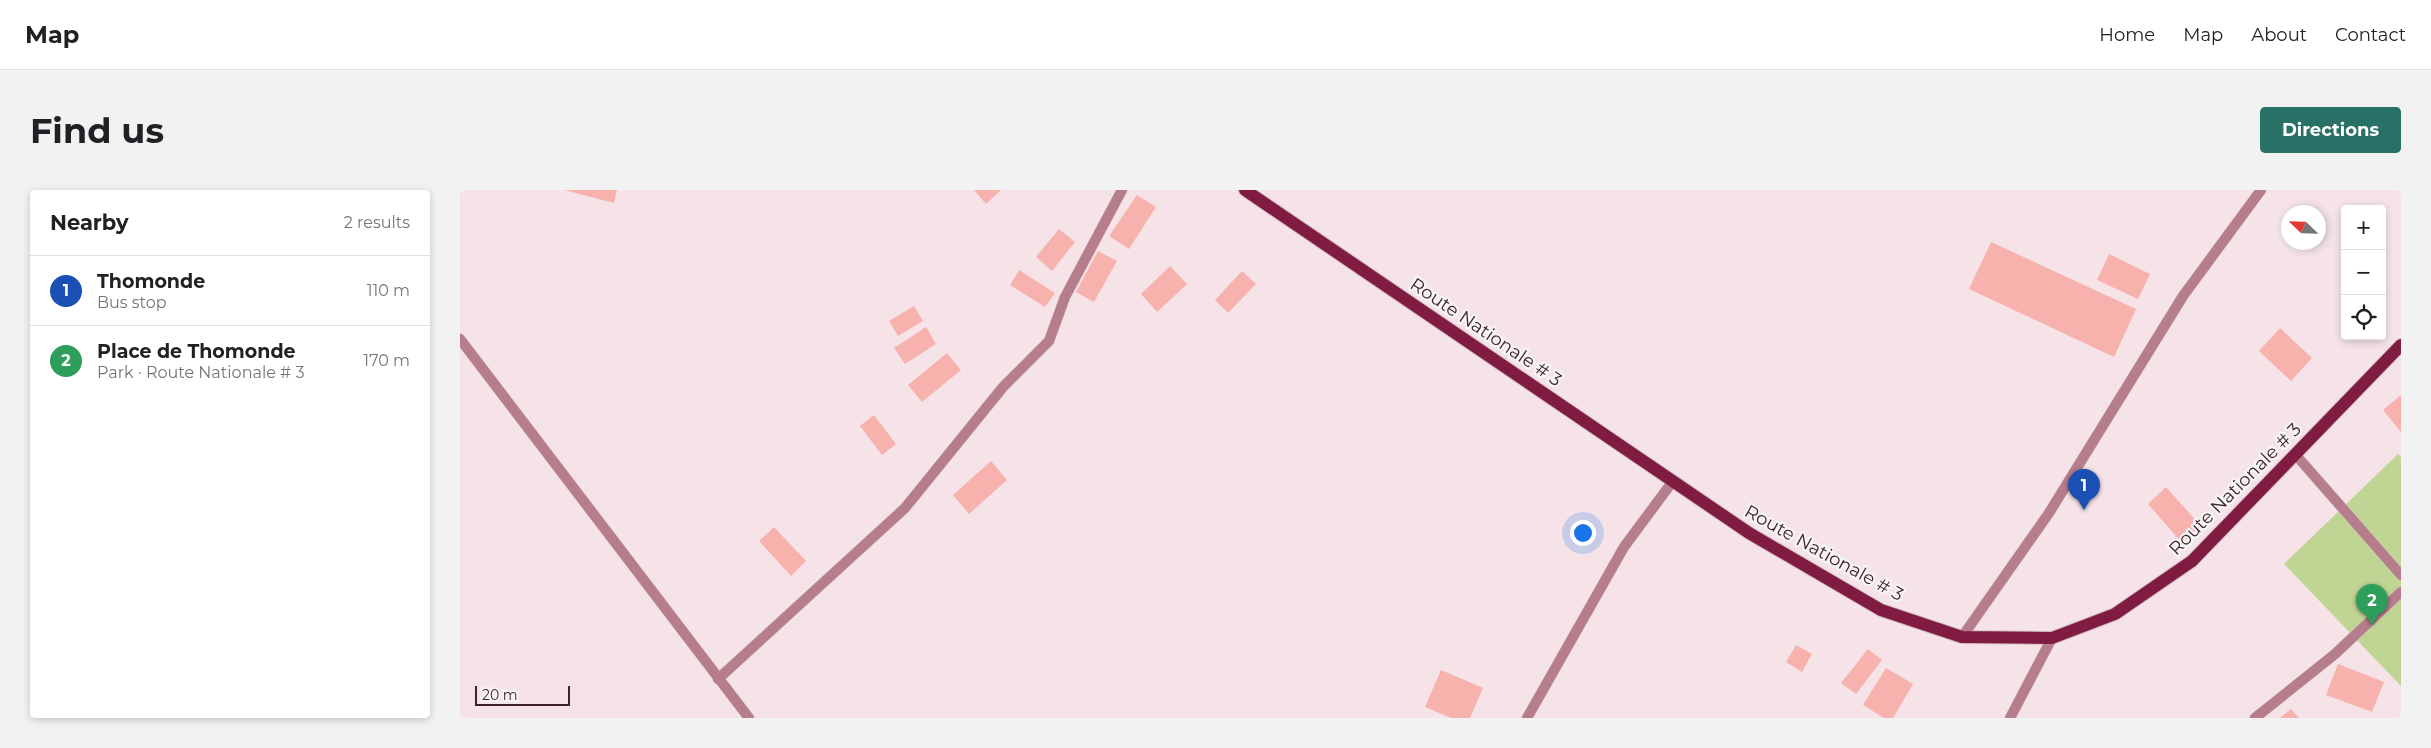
<!DOCTYPE html>
<meta charset="utf-8">
<style>
body{margin:0;font-family:Montserrat,sans-serif;background:#f2f2f2;color:#202124}
.controls{position:absolute;right:15px;top:15px;display:grid;overflow:hidden;border-radius:5px;box-shadow:0 2px 8px #0003}
.controls button{width:45px;height:45px;display:grid;place-items:center;padding:0;border:0;border-bottom:1px solid #e0e0e0;background:#fff;color:#202124;font:25px sans-serif}
.compass{position:absolute;left:1821px;top:15px;width:45px;height:45px;border-radius:50%;background:#fff;box-shadow:0 2px 8px #0003;rotate:293deg}
.scale{position:absolute;left:15px;bottom:12px;width:95px;box-sizing:border-box;padding-left:5px;border:2px solid #41212a;border-top:0;font-size:14px;line-height:18px;white-space:nowrap;color:#41212a;-webkit-text-stroke:4px #f5f5f5;paint-order:stroke}
.you{position:absolute;left:1122px;top:342px;width:18px;height:18px;margin:-12px;border:4px solid #fff;border-radius:50%;background:#1a73e8;box-shadow:0 0 0 8px #1a73e833}
.badge{display:grid;place-items:center;width:32px;height:32px;border-radius:50%;background:#297066;color:#fff;font-size:16px;font-weight:700}
.pin{position:absolute;translate:-50% -41px;filter:drop-shadow(0 1px 2px #0008)}
.pin::after{content:'';position:absolute;top:26px;width:18px;height:15px;background:inherit;clip-path:polygon(0 0,100% 0,50% 100%)}
.list{margin:0;padding:0;list-style:none}
h2{display:flex;justify-content:space-between;align-items:center;height:65px;margin:0;padding:0 20px;font-size:21px}
h2 small{font-size:16px;font-weight:400;color:#757577}
.list li{display:grid;grid-template-columns:32px 1fr auto;gap:15px;align-items:center;box-sizing:border-box;height:70px;padding:0 20px;border-top:1px solid #e0e0e0}
.list b{display:block;font-size:19px;white-space:nowrap}
.list p{margin:0;font-size:16px;white-space:nowrap;color:#757577}
.list em{font-size:16px;font-style:normal;color:#757577}
.icon{flex:none;width:28px;height:28px;fill:none;stroke:currentColor;stroke-width:2;stroke-linecap:round;stroke-linejoin:round}
.map{position:relative;flex:none;width:1941px;height:528px;overflow:hidden;border-radius:5px}
header{display:flex;align-items:center;gap:30px;box-sizing:border-box;height:70px;padding:0 25px;background:#fff;border-bottom:1px solid #e0e0e0}
header strong{font-size:24px}
nav{display:flex;gap:28px;margin-inline-start:auto;font-size:18px}
.intro{display:flex;align-items:center;justify-content:space-between;box-sizing:border-box;height:120px;padding:0 30px}
h1{margin:0;font-size:35px}
.button{padding:12px 22px;border-radius:5px;background:#297066;color:#fff;font-size:18px;font-weight:700}
main{display:flex;gap:30px;padding:0 30px}
aside{flex:1;background:#fff;border-radius:5px;box-shadow:0 2px 8px #0003}
.map>svg:first-child{display:block}
.green{fill:#c0d594}
.building{fill:#f7b2ae}
.lines{fill:none;stroke-linecap:round;stroke-linejoin:round}
.lane-casing{stroke:#d5c0c5;stroke-width:11}
.street-casing{stroke:#d5c0c5;stroke-width:11}
.primary-casing{stroke:#d5c0c5;stroke-width:14}
.lane{stroke:#b67d8c;stroke-width:10}
.street{stroke:#b67d8c;stroke-width:10}
.primary{stroke:#801c42;stroke-width:12}
.labels{text-anchor:middle;stroke-width:4.5;stroke-linejoin:round;paint-order:stroke}
.street-label{font-size:18px;fill:#41212a;stroke:#f5f5f5}
</style>
<header>
<strong>Map</strong>
<nav><a>Home</a><a>Map</a><a>About</a><a>Contact</a></nav>
</header>
<div class="intro"><h1>Find us</h1><a class="button">Directions</a></div>
<main>
<aside>
<h2>Nearby<small>2 results</small></h2>
<ul class="list">
<li><span class="badge" style="background:#1a4fb4">1</span><div><b>Thomonde</b><p>Bus stop</p></div><em>110 m</em></li>
<li><span class="badge" style="background:#2e9e5b">2</span><div><b>Place de Thomonde</b><p>Park · Route Nationale # 3</p></div><em>170 m</em></li>
</ul>
</aside>
<div class="map">
<svg width="1941" height="528" viewBox="0 0 1941 528">
<rect width="100%" height="100%" fill="#f5e3e7"/>
<!-- green -->
<polygon class="green" points="1938,264 1941,267 1941,496 1824,374"/>
<!-- building -->
<g class="building">
<polygon points="104,0 157,0 154,13"/>
<polygon points="514,0 541,0 526,14"/>
<polygon points="677,5 696,17 669,59 649,46"/>
<polygon points="599,39 615,52 592,81 576,67"/>
<polygon points="1531,52 1676,119 1654,167 1509,99"/>
<polygon points="638,61 657,71 634,112 616,102"/>
<polygon points="1649,64 1690,84 1678,109 1637,90"/>
<polygon points="710,76 727,94 697,122 681,104"/>
<polygon points="559,80 595,103 585,117 550,95"/>
<polygon points="782,81 796,94 768,123 755,110"/>
<polygon points="454,116 463,131 438,146 429,131"/>
<polygon points="466,137 476,154 445,174 434,158"/>
<polygon points="1820,138 1852,168 1831,191 1799,161"/>
<polygon points="487,163 501,180 462,212 448,195"/>
<polygon points="1941,205 1941,242 1923,220"/>
<polygon points="414,225 436,254 422,265 400,236"/>
<polygon points="531,271 547,290 509,324 493,305"/>
<polygon points="1706,297 1741,336 1722,353 1688,314"/>
<polygon points="314,337 346,371 331,386 299,351"/>
<polygon points="1336,455 1352,464 1342,482 1326,472"/>
<polygon points="1408,459 1422,470 1396,504 1381,493"/>
<polygon points="1878,474 1924,492 1912,522 1866,505"/>
<polygon points="1426,478 1453,494 1433,528 1424,528 1403,515"/>
<polygon points="981,480 1023,498 1010,528 991,528 965,517"/>
<polygon points="1831,519 1839,528 1820,528"/>
</g>
<g class="lines">
<!-- lane casing -->
<g class="lane-casing">
<polyline id="lane" points="258,489 445,318 543,197 589,151 605,107 662,0"/>
</g>
<!-- street casing -->
<g class="street-casing">
<g id="street">
<polyline points="0,149 289,528"/>
<polyline points="1835,264 1941,385"/>
<polyline points="1502,447 1589,323 1723,106 1801,0"/>
<polyline points="1067,528 1164,357 1213,291"/>
<polyline points="1550,528 1592,448"/>
<polyline points="1795,528 1875,464 1941,402"/>
</g>
</g>
<!-- primary casing -->
<g class="primary-casing">
<polyline id="primary" points="785,0 1289,343 1421,420 1502,447 1592,448 1655,424 1732,371 1941,155"/>
</g>
<!-- lane -->
<use href="#lane" class="lane"/>
<!-- street -->
<use href="#street" class="street"/>
<!-- primary -->
<use href="#primary" class="primary"/>
</g>
<g class="labels">
<!-- street labels -->
<g class="street-label">
<text transform="translate(1026 142) rotate(34)" y="6">Route Nationale # 3</text>
<text transform="translate(1775 299) rotate(-45)" y="6">Route Nationale # 3</text>
<text transform="translate(1364 363) rotate(29)" y="6">Route Nationale # 3</text>
</g>
</g>
</svg>
<div class="controls">
<button>+</button>
<button>−</button>
<button><svg class="icon" aria-label="locate" viewBox="0 0 24 24"><circle cx="12" cy="12" r="6"/><path d="M12 2v4M12 18v4M2 12h4M18 12h4"/></svg></button>
</div>
<svg class="compass" viewBox="-18 -18 36 36"><path d="M0-13l5 13h-10z" fill="#e53935"/><path d="M0 13l5-13h-10z" fill="#757577"/></svg>
<div class="scale">20 m</div>
<div class="you"></div>
<div class="pin badge" style="left:1624px;top:320px;background:#1a4fb4">1</div>
<div class="pin badge" style="left:1912px;top:435px;background:#2e9e5b">2</div>
</div>
</main>
